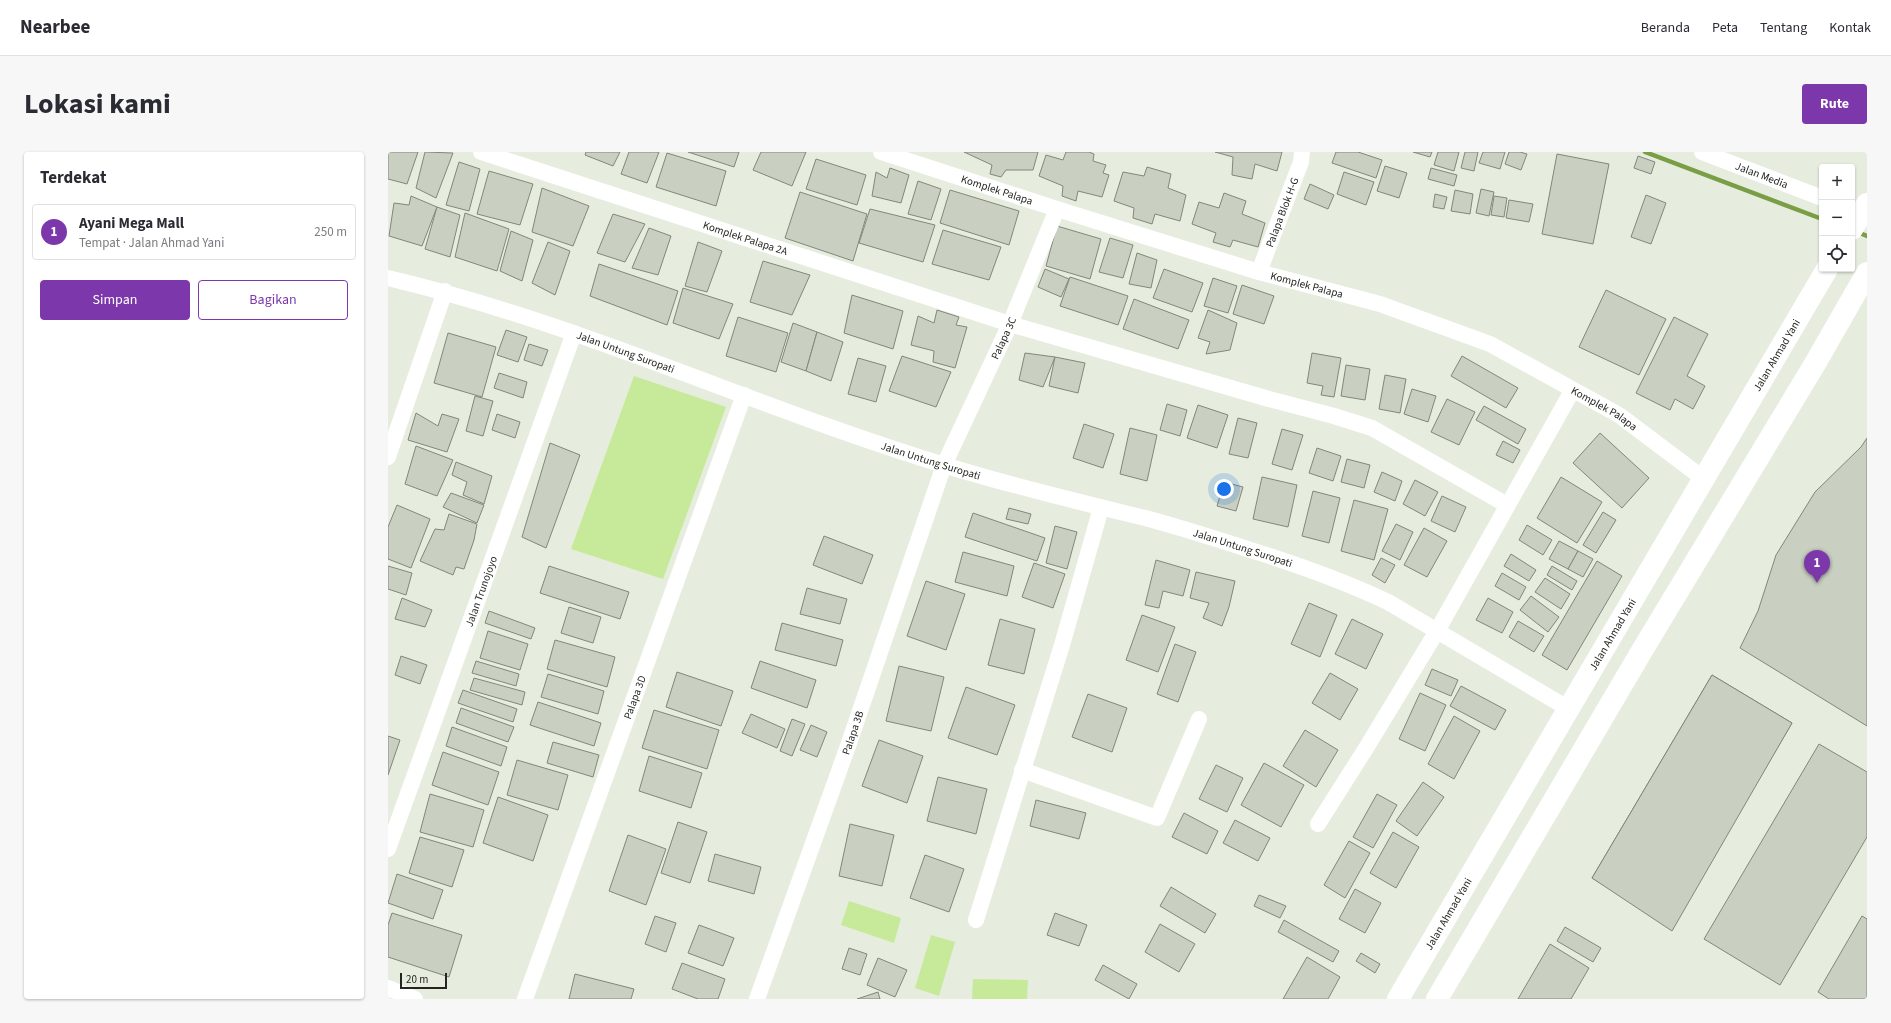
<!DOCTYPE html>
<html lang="id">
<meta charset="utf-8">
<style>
body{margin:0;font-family:"Source Sans 3",sans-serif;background:#f7f7f7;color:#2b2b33}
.controls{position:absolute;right:12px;top:12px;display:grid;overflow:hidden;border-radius:4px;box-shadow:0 1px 3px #0004}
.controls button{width:36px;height:36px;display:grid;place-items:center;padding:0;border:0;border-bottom:1px solid #e1e1e2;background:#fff;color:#2b2b33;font:20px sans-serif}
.scale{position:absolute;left:12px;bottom:10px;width:47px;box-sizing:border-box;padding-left:4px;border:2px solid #232620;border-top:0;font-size:11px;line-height:14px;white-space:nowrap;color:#232620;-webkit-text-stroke:3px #e6edde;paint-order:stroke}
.you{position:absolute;left:836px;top:337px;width:14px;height:14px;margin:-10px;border:3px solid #fff;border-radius:50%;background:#1a73e8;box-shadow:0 0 0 6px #1a73e833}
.badge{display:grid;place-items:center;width:26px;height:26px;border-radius:50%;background:#7c38ab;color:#fff;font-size:13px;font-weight:700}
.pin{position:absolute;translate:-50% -33px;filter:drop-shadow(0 1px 2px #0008)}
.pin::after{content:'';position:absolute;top:21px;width:14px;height:12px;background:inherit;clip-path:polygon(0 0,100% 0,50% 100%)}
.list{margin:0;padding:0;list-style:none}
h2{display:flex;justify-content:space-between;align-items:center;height:52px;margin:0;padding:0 16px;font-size:17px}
h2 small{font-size:13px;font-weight:400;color:#7c7c81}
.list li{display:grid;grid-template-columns:26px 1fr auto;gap:12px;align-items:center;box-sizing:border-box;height:56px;margin:0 8px 8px;padding:0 8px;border:1px solid #e1e1e2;border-radius:4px}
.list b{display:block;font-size:15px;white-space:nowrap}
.list p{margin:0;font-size:13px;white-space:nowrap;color:#7c7c81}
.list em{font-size:13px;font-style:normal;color:#7c7c81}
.actions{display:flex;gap:8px;padding:12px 16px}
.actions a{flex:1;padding:9px 0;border:1px solid #7c38ab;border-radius:4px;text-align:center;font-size:14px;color:#7c38ab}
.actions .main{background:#7c38ab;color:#fff}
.icon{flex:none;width:22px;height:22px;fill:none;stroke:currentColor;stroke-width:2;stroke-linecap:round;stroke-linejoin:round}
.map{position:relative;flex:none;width:1479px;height:847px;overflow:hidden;border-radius:4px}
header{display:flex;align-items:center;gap:24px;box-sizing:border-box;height:56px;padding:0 20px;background:#fff;border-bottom:1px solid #e1e1e2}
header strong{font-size:19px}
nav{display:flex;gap:22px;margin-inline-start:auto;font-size:14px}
.intro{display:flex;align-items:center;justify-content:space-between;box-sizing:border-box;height:96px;padding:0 24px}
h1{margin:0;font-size:28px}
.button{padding:10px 18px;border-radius:4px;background:#7c38ab;color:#fff;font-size:14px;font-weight:700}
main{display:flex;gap:24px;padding:0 24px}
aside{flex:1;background:#fff;border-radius:4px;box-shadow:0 1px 3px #0004}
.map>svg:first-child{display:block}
.green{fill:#c6ea9a}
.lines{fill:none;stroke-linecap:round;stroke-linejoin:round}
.stream{stroke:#799e45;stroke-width:4.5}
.building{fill:#c9d0c1;stroke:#81887a}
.street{stroke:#fff;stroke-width:16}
.highway{stroke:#fff;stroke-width:22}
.labels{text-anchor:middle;stroke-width:3.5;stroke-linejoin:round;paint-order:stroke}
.street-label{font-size:11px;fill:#232620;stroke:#e6edde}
</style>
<header>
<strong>Nearbee</strong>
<nav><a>Beranda</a><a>Peta</a><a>Tentang</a><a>Kontak</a></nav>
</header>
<div class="intro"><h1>Lokasi kami</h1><a class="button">Rute</a></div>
<main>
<aside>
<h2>Terdekat<small></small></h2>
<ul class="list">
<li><span class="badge">1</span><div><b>Ayani Mega Mall</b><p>Tempat · Jalan Ahmad Yani</p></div><em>250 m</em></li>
</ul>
<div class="actions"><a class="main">Simpan</a><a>Bagikan</a></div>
</aside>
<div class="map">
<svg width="1479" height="847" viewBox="0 0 1479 847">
<rect width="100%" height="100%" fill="#e6edde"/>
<!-- green -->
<g class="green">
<polygon points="246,224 338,255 275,427 183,397"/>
<polygon points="461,749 513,766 506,791 453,773"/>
<polygon points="543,783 567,790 551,844 527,836"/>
<polygon points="585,827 640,828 639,847 584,847"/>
</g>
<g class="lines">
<!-- stream -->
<g class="stream">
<polyline points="1257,0 1434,67"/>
<polyline points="1469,80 1479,84"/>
</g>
</g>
<!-- building -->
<g class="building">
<polygon points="0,0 30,0 19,32 0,27"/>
<polygon points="37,0 65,1 48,46 28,36"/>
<polygon points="198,0 232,0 225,14 197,3"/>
<polygon points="241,0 271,0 259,31 233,22"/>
<polygon points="300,0 351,0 346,15"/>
<polygon points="373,0 418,0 404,34 365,18"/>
<polygon points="576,0 650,0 645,18 618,18 613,25 602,22 604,13"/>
<polygon points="678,0 701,0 706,2 705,9 718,13 715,21 721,23 714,45 690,39 688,49 674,44 675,34 651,24 658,3 675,8"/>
<polygon points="827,0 894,0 889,19 867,12 864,27 844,23 845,5"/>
<polygon points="948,0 970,0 994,8 988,26 944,11"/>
<polygon points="1025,0 1044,0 1042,5"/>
<polygon points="1050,0 1071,0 1066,19 1046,13"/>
<polygon points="1077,0 1090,0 1086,19 1073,16"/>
<polygon points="1095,0 1117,0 1112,17 1091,11"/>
<polygon points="1121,0 1132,0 1139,2 1133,18 1117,12"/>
<polygon points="279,1 338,19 328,54 268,35"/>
<polygon points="1169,2 1221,12 1205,92 1154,82"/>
<polygon points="1250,4 1267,10 1263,22 1246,16"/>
<polygon points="428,7 478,23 469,53 418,37"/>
<polygon points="71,10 92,17 81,59 58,53"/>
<polygon points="997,14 1019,21 1011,46 989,39"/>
<polygon points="759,15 783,22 780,36 798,43 792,69 767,62 764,72 745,66 746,56 726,49 735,20 756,24"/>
<polygon points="502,16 521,23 513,51 484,44 488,20 499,26"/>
<polygon points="1043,16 1069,23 1066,34 1040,27"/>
<polygon points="101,19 145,32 132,73 89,62"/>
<polygon points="956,20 986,30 978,53 949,42"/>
<polygon points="530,29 553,37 543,68 520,62"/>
<polygon points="922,32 946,43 940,57 916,47"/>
<polygon points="154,36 201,54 185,94 144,80"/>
<polygon points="1093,37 1106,40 1101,64 1088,61"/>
<polygon points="562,38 631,59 621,93 552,71"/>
<polygon points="1067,38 1085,42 1082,62 1063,59"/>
<polygon points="412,40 479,62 465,109 397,86"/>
<polygon points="836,41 858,49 854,62 877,71 870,95 845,88 842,95 825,90 828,81 804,72 811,50 831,56"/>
<polygon points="1047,42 1059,45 1056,57 1045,55"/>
<polygon points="1258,43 1278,51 1263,92 1243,85"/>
<polygon points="23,44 49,55 34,94 1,84 6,51 21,53"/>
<polygon points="1106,44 1119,46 1116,65 1103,63"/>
<polygon points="1121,48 1145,52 1141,70 1118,66"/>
<polygon points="49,55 72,63 62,105 37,97"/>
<polygon points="482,57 547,73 535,110 471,91"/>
<polygon points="77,61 121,77 109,119 67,105"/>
<polygon points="225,62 257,72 237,110 209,101"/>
<polygon points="669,74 713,87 702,127 658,114"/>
<polygon points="261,76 283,84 270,123 244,116"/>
<polygon points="555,78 613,95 601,128 544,112"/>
<polygon points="123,79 145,88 134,129 112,119"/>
<polygon points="722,86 745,93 735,126 711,120"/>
<polygon points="160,90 182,99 167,143 144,131"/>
<polygon points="310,90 334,99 319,140 297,134"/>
<polygon points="749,101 769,108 763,136 741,132"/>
<polygon points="375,109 422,123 404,163 362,150"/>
<polygon points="211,112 290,139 279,173 202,144"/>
<polygon points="657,117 681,127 673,145 650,135"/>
<polygon points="776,117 815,131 804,160 765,146"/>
<polygon points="682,125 740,144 730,173 672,154"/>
<polygon points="825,126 849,134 840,161 816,154"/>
<polygon points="854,133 886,144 876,172 845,162"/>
<polygon points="295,136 345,152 331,187 285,171"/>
<polygon points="1218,138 1278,167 1251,223 1191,195"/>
<polygon points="464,143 515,159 505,197 456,181"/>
<polygon points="746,147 801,168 790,197 735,177"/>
<polygon points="549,158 571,165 568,173 579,175 567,216 545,210 546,199 523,193 530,164 546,171"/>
<polygon points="820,158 849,171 842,198 818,202 822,190 810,186"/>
<polygon points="350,165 400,181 388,220 338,204"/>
<polygon points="1286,165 1320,182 1299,224 1317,234 1305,257 1287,247 1282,258 1248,241"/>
<polygon points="405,171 429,180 418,219 393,210"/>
<polygon points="118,178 139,185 130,210 109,203"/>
<polygon points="429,180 455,190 443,229 418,219"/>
<polygon points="60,181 108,195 94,245 46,231"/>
<polygon points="141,192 160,198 154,214 136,208"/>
<polygon points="637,201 667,205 655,235 631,228"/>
<polygon points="924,201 953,206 946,245 933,243 935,234 919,231"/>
<polygon points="514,204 563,220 548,255 501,239"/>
<polygon points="1074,204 1130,236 1118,256 1063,224"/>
<polygon points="667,205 697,211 690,241 661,234"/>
<polygon points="470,206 498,214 488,250 460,242"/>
<polygon points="958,213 982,217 977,248 953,244"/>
<polygon points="111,221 139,230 135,246 106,236"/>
<polygon points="997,223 1018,227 1012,261 991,257"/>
<polygon points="1024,237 1048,244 1040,270 1016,262"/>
<polygon points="87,244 105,249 95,284 78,279"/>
<polygon points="1059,247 1087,260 1071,293 1043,280"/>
<polygon points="779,252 799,258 792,284 772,278"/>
<polygon points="810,253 840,263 829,296 799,286"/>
<polygon points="1096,254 1138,277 1130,292 1088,268"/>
<polygon points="28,261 50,274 54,262 71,267 59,300 20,288"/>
<polygon points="109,262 132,270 127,286 104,278"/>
<polygon points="850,266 869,271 860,306 841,302"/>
<polygon points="696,272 726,282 715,316 685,306"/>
<polygon points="742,276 769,283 759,329 732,322"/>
<polygon points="894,277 915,283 904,318 884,312"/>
<polygon points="1212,281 1261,326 1234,356 1185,311"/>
<polygon points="1479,286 1479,574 1352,496 1370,459 1388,403 1427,340 1473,295"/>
<polygon points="1115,289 1132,298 1125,311 1108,303"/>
<polygon points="162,291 192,303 158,396 134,385"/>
<polygon points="28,294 65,308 49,344 17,332"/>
<polygon points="929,296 953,304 945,329 921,321"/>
<polygon points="959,307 982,313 976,336 953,330"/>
<polygon points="68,310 104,324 96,352 75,343 79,330 64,323"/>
<polygon points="994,320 1014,329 1007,349 986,340"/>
<polygon points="874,325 909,333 900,375 865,367"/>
<polygon points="1173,325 1214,350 1189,391 1149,366"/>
<polygon points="1027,328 1050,340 1037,364 1015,352"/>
<polygon points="836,330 855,335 848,359 829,354"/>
<polygon points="925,339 952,346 941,391 914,384"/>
<polygon points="63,341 96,353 89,371 55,355"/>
<polygon points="1054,344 1078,355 1067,380 1043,369"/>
<polygon points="966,348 1000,357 986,408 953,399"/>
<polygon points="9,353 42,367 23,416 0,407 0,375"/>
<polygon points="621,356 643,362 640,372 618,367"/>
<polygon points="1215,360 1228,368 1208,401 1195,393"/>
<polygon points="585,361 657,386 649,409 577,385"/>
<polygon points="61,362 89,372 86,388 76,417 68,415 65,423 32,409 47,377 56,378"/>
<polygon points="1008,372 1025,380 1012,408 994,399"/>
<polygon points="1139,373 1164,388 1155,403 1131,388"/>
<polygon points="667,374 689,380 679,417 658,411"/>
<polygon points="1036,376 1059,389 1039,425 1016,413"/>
<polygon points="436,384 485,403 474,432 425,413"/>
<polygon points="1171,389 1190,399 1180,417 1161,407"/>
<polygon points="1190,399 1205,407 1195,425 1180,417"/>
<polygon points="575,400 626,414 619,444 567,430"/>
<polygon points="1123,402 1148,418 1141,429 1116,414"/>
<polygon points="993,406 1007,413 997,431 984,423"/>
<polygon points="768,408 802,418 795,444 775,439 771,456 757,453"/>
<polygon points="1209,409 1234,424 1179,518 1154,503"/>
<polygon points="646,411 677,422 665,456 634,445"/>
<polygon points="0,414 24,421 18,443 0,437"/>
<polygon points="161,414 241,440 232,467 152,441"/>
<polygon points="1164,414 1189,429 1184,438 1159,423"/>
<polygon points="808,420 847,429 841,455 834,474 815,466 821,451 802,446"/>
<polygon points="1114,421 1138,435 1131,448 1107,434"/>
<polygon points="1157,426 1182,442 1173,457 1147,440"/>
<polygon points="538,429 577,442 558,498 519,484"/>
<polygon points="419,436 459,447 452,472 412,462"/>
<polygon points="1143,444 1171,465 1160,480 1132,458"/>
<polygon points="14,446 44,458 37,475 7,467"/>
<polygon points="1100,446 1125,460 1114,481 1088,468"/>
<polygon points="921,451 949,463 932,505 903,492"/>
<polygon points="181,455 213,465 205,491 173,481"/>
<polygon points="101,459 147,476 143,487 97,471"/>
<polygon points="754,463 787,475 770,520 738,508"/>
<polygon points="612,467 647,477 636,522 600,513"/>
<polygon points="964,467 995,482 978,517 947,502"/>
<polygon points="1130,469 1156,484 1146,500 1121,485"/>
<polygon points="394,471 455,488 448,514 387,498"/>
<polygon points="100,479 140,492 132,518 92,506"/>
<polygon points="167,488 227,505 219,535 159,517"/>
<polygon points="787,492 808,500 790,550 769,542"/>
<polygon points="13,504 39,513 32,532 7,523"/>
<polygon points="88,509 131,522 128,534 84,521"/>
<polygon points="372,509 428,528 419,556 363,536"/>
<polygon points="511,514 556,525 543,579 498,569"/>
<polygon points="1044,517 1070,528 1063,544 1037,533"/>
<polygon points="289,520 345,539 333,574 278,555"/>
<polygon points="942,521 970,537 952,568 924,551"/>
<polygon points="160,522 216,539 210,562 153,545"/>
<polygon points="1324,523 1404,571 1284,774 1204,726"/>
<polygon points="1324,523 1404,571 1284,779 1204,726"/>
<polygon points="86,526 137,540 134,553 82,538"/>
<polygon points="1073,534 1118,558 1107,578 1062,554"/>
<polygon points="578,535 627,553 609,603 560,586"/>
<polygon points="75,538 129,557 125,570 70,551"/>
<polygon points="1032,541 1058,553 1037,599 1011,587"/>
<polygon points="700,542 739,556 724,600 684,585"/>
<polygon points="150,550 213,571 206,594 142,573"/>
<polygon points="73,556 126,575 120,590 68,571"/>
<polygon points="266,558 331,578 319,617 254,596"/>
<polygon points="363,562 397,577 389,596 354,581"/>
<polygon points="1066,564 1092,579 1066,627 1040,612"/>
<polygon points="404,567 417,572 404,604 392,599"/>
<polygon points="423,573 439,580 429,605 412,598"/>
<polygon points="64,575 119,595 113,614 58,594"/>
<polygon points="917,578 950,598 928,635 895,614"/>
<polygon points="0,584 12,588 0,623"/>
<polygon points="491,588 535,604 519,651 474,634"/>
<polygon points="165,590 211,603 205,625 159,611"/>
<polygon points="1431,592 1479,620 1479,685 1392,833 1316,787"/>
<polygon points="55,600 111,620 100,653 44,633"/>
<polygon points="261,604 314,621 303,656 251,639"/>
<polygon points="129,608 180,623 170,658 119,643"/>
<polygon points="876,611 916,633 893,675 853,653"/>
<polygon points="828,613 855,626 839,660 811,647"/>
<polygon points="550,625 599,637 588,682 539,669"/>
<polygon points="1035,630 1056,645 1029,684 1008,669"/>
<polygon points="42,642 96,658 85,695 32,680"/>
<polygon points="989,642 1009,653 985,696 965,685"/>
<polygon points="110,645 160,663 145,709 95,691"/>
<polygon points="648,648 698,661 691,687 642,674"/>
<polygon points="796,661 830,679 819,702 784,685"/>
<polygon points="847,668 882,686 870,709 835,691"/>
<polygon points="290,670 319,680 302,731 273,721"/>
<polygon points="462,672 506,683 494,734 451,724"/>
<polygon points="1005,680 1031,695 1008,736 982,721"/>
<polygon points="240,683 278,697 258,753 221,739"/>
<polygon points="32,685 76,698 64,735 21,721"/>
<polygon points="961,689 982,701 957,746 936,733"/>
<polygon points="327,702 373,715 366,742 320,729"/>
<polygon points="537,703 576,717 561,760 522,746"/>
<polygon points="9,722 55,738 45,767 0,751"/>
<polygon points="783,735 828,762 817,781 772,754"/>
<polygon points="967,737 993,751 977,781 951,767"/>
<polygon points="871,743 898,754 892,766 866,754"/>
<polygon points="4,761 74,783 61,825 0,805 0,773"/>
<polygon points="667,761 699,773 691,794 659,783"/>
<polygon points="267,764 288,771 278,800 257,792"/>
<polygon points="1474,764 1479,767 1479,847 1441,847 1430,840"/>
<polygon points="896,768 951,799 945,810 890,780"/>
<polygon points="772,772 807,792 791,820 757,800"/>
<polygon points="311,773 346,786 335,814 300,801"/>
<polygon points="1177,775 1213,796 1205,810 1169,789"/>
<polygon points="1162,792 1201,816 1183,847 1130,847"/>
<polygon points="461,796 479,802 472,823 454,817"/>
<polygon points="973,801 992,812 987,821 968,809"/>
<polygon points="919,805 952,825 940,847 895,847"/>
<polygon points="490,806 519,818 507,845 479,833"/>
<polygon points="294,811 337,827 330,847 310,847 284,837"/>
<polygon points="715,813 749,832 741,847 707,828"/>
<polygon points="187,822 246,837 243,847 181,847"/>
<polygon points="490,840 492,847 469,847"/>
</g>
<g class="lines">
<!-- street -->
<g class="street">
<path id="s1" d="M93 0 622 172 881 247 946 264 984 276 1119 353"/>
<path id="s2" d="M493 0 669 57 871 120 992 152 1102 192 1231 263 1316 327"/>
<path id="s3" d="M1314 0 1434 46"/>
<path id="s4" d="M871 120 913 10 914 0"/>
<path id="s5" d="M0 126C191 171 369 256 556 313 623 334 692 350 761 367 798 377 835 389 872 401 916 415 958 430 1000 450L1181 557"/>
<polyline points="0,305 57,139"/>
<polyline points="634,618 769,666 811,567"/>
<polyline points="930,672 980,593 1049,479 1184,239"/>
<path id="s6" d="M0 697 186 181"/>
<polyline points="588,768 674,493 713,356"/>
<polyline points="0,836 27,847"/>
<path id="s7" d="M137 847 356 243"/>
<path id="s8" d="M369 847 460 594 556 313 622 172 669 57"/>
</g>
<!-- highway -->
<g class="highway">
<polyline points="1464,77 1479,52"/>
<path id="s9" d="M1010 847 1439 117"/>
<polyline points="1049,847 1252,502 1428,210 1479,121"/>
</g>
</g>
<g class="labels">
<!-- street labels -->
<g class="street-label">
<text dy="4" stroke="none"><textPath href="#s3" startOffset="64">Jalan Media</textPath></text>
<text dy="4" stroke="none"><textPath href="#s2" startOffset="122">Komplek Palapa</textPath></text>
<text dy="4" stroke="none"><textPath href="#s4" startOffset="64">Palapa Blok H-G</textPath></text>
<text dy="4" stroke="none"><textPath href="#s1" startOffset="278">Komplek Palapa 2A</textPath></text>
<text dy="4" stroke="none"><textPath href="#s2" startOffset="446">Komplek Palapa</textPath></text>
<text dy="4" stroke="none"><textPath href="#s8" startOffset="706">Palapa 3C</textPath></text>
<text dy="4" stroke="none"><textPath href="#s5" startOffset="249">Jalan Untung Suropati</textPath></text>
<text dy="4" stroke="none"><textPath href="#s9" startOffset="747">Jalan Ahmad Yani</textPath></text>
<text dy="4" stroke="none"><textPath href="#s2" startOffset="770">Komplek Palapa</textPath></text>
<text dy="4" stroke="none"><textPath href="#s5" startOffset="573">Jalan Untung Suropati</textPath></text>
<text dy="4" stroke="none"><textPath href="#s5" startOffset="897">Jalan Untung Suropati</textPath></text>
<text dy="4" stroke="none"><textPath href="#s6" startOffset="274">Jalan Trunojoyo</textPath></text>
<text dy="4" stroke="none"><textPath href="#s9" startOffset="423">Jalan Ahmad Yani</textPath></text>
<text dy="4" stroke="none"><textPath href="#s7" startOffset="321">Palapa 3D</textPath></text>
<text dy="4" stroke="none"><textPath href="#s8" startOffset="283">Palapa 3B</textPath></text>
<text dy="4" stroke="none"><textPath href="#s9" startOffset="99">Jalan Ahmad Yani</textPath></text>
</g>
</g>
</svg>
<div class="controls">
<button>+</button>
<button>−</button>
<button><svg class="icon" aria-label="locate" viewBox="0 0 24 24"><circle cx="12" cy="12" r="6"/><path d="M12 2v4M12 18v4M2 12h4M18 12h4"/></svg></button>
</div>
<div class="scale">20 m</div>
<div class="you"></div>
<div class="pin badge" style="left:1429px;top:431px">1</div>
</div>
</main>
